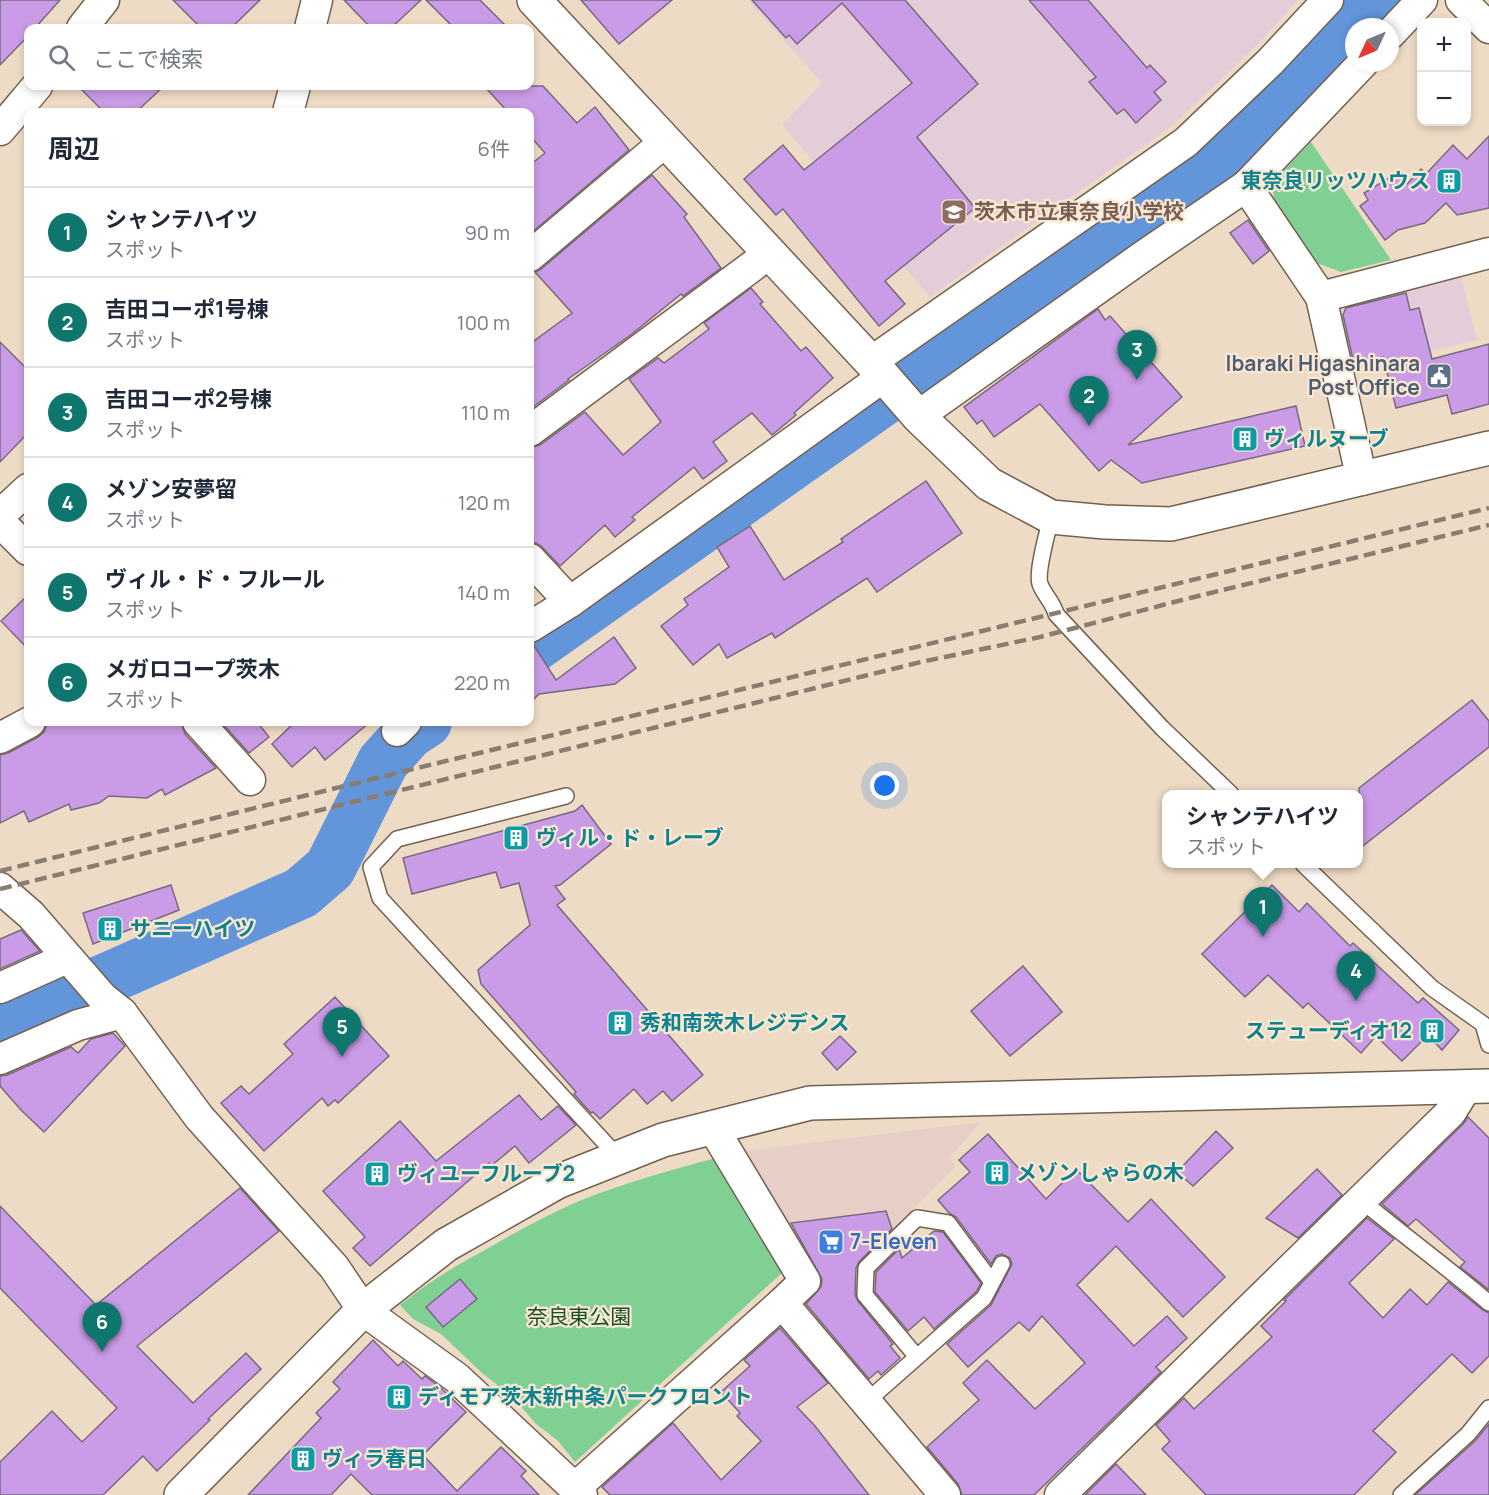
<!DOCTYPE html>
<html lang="ja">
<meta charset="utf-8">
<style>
body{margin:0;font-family:Manrope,"Noto Sans JP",sans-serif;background:#f2f2f3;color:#1f2937}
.controls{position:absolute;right:18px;top:18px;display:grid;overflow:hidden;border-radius:12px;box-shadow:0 3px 9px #0003}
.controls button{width:54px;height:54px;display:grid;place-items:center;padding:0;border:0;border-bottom:2px solid #e0e1e3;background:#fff;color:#1f2937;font:30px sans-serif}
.compass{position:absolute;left:1345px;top:18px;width:54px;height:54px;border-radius:50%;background:#fff;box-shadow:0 3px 9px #0003;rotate:226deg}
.you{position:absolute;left:885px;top:786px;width:21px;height:21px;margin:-15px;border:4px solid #fff;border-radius:50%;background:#1a73e8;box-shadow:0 0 0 9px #1a73e833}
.badge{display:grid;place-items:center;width:39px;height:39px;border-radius:50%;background:#0f766e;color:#fff;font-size:20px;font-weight:700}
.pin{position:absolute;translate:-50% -50px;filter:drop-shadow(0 2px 3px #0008)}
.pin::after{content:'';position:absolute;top:32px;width:21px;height:18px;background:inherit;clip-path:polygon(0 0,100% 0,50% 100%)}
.popup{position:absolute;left:1162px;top:790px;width:201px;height:78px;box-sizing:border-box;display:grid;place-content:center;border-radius:12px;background:#fff;filter:drop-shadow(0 2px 4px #0005);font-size:20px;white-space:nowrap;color:#747a83}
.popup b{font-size:22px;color:#1f2937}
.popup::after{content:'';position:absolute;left:50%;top:100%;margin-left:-12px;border:12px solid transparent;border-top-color:#fff}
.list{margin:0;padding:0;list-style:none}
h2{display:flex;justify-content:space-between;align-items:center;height:78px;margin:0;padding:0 24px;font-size:26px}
h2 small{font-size:20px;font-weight:400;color:#747a83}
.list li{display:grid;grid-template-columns:39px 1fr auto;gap:18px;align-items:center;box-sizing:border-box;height:90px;padding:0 24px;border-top:2px solid #e0e1e3}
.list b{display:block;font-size:22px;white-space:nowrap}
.list p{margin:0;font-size:20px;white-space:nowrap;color:#747a83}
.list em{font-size:20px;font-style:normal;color:#747a83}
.icon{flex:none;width:33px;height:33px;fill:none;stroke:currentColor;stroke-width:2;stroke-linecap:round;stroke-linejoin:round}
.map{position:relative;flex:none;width:1489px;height:1495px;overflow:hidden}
.search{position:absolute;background:#fff;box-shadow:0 3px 9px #0003;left:24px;top:24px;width:510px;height:66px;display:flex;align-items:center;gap:15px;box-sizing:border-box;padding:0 21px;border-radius:12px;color:#747a83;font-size:22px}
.panel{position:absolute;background:#fff;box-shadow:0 3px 9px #0003;left:24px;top:108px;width:510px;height:618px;border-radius:12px}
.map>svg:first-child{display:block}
.commercial{fill:#e7cec7}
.education{fill:#e4cdd9}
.green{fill:#80d094}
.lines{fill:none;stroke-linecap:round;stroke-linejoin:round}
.river{stroke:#6395da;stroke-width:52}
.building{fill:#ca9be6;stroke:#776a7f;stroke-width:1.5}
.lane-casing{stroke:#72614f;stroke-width:18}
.street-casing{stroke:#72614f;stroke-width:33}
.secondary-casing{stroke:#72614f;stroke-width:36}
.lane{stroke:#fff;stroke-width:15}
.street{stroke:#fff;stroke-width:30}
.secondary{stroke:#fff;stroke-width:33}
.rail{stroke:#897d6f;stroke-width:4.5;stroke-dasharray:12 6;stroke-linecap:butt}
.labels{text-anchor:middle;stroke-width:4.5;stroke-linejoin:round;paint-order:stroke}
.culture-label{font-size:21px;font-weight:bold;fill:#0d838f;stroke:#fbe8d2;text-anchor:start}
.education-label{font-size:21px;font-weight:bold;fill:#785e54;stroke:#fbe8d2;text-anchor:start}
.service-label{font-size:21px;font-weight:bold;fill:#4e5e75;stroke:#fbe8d2;text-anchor:end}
.shop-label{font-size:21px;font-weight:bold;fill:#366cbe;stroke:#fbe8d2;text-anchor:start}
.park-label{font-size:21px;fill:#16502a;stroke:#fbe8d2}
</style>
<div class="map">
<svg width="1489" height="1495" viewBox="0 0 1489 1495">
<rect width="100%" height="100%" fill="#eedbc5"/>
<!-- commercial -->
<polygon class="commercial" points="981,1122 950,1157 955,1167 812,1311 795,1293 736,1152"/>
<!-- education -->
<g class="education">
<polygon points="748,0 1298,0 1257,45 1172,126 930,297 782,125 822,83"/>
<polygon points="1460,273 1477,340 1352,370 1339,315 1349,299"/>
</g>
<!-- green -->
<g class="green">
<polygon points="1311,142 1391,260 1341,272 1317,263 1274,205 1273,182"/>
<path d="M716 1158 784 1271 575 1462 558 1441 535 1423 514 1398 482 1373 441 1334 413 1319 400 1305C427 1283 455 1266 485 1250 516 1232 547 1215 579 1201 624 1183 670 1170 716 1158Z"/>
</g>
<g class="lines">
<!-- river -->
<g class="river">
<polyline points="530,649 1219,163 1294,89 1377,0"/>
<polyline points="0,1026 301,893 330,868 383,762 409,733 426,722"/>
</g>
</g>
<!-- building -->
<g class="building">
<polygon points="0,0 60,0 35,28 28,28 28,36 0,65"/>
<polygon points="173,0 260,0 231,28 201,28"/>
<polygon points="344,0 421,0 391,28 371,28"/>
<polygon points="426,0 480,0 508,28 454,28"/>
<polygon points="581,0 672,0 619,44"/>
<polygon points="752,0 905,0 978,84 917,137 975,208 885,281 905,304 879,326 783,209 776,215 744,179 783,145 804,170 912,83 842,3 797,44 789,35 786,38"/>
<polygon points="1029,0 1088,0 1147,68 1150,65 1166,82 1154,92 1161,100 1136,123 1124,109 1117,114 1089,82 1096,77"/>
<polygon points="78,86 164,86 136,112 104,112"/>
<polygon points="484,86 543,86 577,123 595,107 629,150 530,234 530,165 545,153 530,136 530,112 508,112"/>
<polygon points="1489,136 1489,208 1457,215 1446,203 1425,223 1398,230 1385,240 1360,206 1368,200 1364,193 1399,172 1407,184 1421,169 1426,174 1453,145 1467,159"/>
<polygon points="652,175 687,214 684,217 721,268 683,296 681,294 632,334 568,379 569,380 533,407 530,402 530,344 572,313 535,272 541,269"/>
<polygon points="1248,220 1269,251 1253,264 1230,233"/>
<polygon points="751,288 763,302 760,304 801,351 806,347 833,378 794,413 796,415 772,435 752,413 713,442 727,461 703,479 694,467 632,517 635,520 615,537 605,525 560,566 542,547 536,543 530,542 530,448 540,445 585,412 623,455 661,422 629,379 658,358 664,363 709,329 704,323"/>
<polygon points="1406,293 1410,310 1419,308 1432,359 1489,344 1489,404 1452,414 1447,395 1396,408 1383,357 1354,364 1343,315 1346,308"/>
<polygon points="1098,309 1105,320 1110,316 1182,397 1128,445 1296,406 1305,446 1142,483 1111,460 1099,471 1040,404 994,437 982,420 977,424 964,407"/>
<polygon points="0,342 28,370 28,433 0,462"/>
<polygon points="926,481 962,533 877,592 867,578 775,638 772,633 727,658 719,644 693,665 661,626 688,605 684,599 729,567 717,547 750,526 784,580 843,542 841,539"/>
<polygon points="28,595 28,649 1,621"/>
<polygon points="614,637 636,668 615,684 539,694 530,703 530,644 533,644 556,680"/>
<polygon points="1472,700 1489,721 1489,747 1359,849 1359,788"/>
<polygon points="52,722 181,722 185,734 216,768 165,795 162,789 147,798 109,796 99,803 71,810 69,804 29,822 24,811 0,823 0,755 8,753 38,737 44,732 47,724"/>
<polygon points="221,722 257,722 269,737 249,753"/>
<polygon points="295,722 370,722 325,760 315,747 292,767 272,744"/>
<polygon points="582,805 611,844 560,885 555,886 565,899 557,905 703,1075 672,1101 663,1091 647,1104 634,1089 600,1119 593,1112 591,1113 574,1094 576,1092 481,984 478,970 530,925 519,883 501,888 496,872 412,894 403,858 575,811"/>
<polygon points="171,885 179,910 93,944 83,913"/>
<polygon points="1272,885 1299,912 1307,903 1350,946 1353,943 1418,1003 1423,998 1459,1030 1442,1050 1428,1035 1402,1061 1376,1036 1361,1053 1308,1003 1303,1008 1268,975 1245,997 1202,954"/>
<polygon points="21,930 40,951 0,969 0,939"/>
<polygon points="1023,966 1062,1012 1010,1056 971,1011"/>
<polygon points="335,997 389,1056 338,1103 335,1100 328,1106 322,1098 264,1151 221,1103 241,1086 249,1094 293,1054 284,1044"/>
<polygon points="113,1033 125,1046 44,1132 21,1110 0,1086 0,1076 7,1075 71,1047 78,1053 91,1039"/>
<polygon points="840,1036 856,1052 837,1070 822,1053"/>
<polygon points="519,1095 541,1120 558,1106 576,1125 529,1163 515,1146 491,1166 489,1163 370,1266 353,1248 365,1237 323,1191 400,1121 436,1161"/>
<polygon points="1468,1117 1489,1138 1489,1290 1460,1267 1465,1262 1416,1219 1408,1226 1382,1204 1463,1124"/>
<polygon points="1216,1131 1233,1148 1193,1186 1177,1172"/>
<polygon points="988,1134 1046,1199 1076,1169 1128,1222 1151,1199 1225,1277 1183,1317 1116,1246 1077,1285 1134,1346 1167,1316 1187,1338 1156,1367 1161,1372 1034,1495 962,1495 958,1484 927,1447 979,1400 963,1383 987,1360 1035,1409 1085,1363 1042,1316 1029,1331 1019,1322 968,1367 947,1344 991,1305 1012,1264 1010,1258 1002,1254 996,1256 991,1264 956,1217 949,1213 938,1200 970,1172 959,1160"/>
<polygon points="1317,1169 1342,1195 1298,1238 1266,1218"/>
<polygon points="240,1188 279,1231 137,1346 193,1403 246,1353 261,1369 208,1419 210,1420 157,1471 143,1456 103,1495 0,1495 0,1462 52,1411 82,1442 117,1408 0,1288 0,1206 96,1305"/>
<polygon points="886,1211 892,1229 859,1262 856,1268 855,1295 858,1301 893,1344 890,1346 900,1358 881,1375 878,1371 869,1379 806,1304 821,1287 822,1279 791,1223"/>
<polygon points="1367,1218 1394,1239 1349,1283 1383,1318 1410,1289 1427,1305 1448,1282 1483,1310 1489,1313 1489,1356 1472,1373 1452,1354 1373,1431 1396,1452 1354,1495 1206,1495 1162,1449 1170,1441 1156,1425 1184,1398 1194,1409 1272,1337 1261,1326 1286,1301 1284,1300"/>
<polygon points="934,1231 943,1232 981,1283 976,1292 934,1329 924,1317 908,1331 875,1292 876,1272 899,1249 902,1258"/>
<polygon points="460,1279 477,1299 443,1327 426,1307"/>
<polygon points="780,1328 828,1383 797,1407 815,1426 869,1495 610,1495 602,1487 673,1423 721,1480 761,1441 737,1416 740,1413 721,1392 750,1366 744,1360"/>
<polygon points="373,1340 398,1366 403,1361 422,1379 425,1376 440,1387 466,1412 423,1455 457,1491 501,1447 526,1471 521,1476 539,1495 372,1495 351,1474 331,1495 248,1495 321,1418 316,1413 340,1389 333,1382"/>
<polygon points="1489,1424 1489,1495 1415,1495 1475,1441"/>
<polygon points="1116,1464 1146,1495 1085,1495"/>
</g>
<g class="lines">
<!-- lane casing -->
<g class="lane-casing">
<g id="lane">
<path d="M1051 517C1048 531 1036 572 1040 584 1044 595 1053 602 1056 614L1162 728 1231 794"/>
<polyline points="566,796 397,839 371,867 380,898 619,1158"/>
<polyline points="1303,864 1432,988 1483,1024 1489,1045"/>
<path d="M1361 1200C1403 1235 1447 1267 1489 1303"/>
<polyline points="917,1357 865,1295 866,1268 917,1218 948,1223 992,1282"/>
<polyline points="866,1402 984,1298 1002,1264"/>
<polyline points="1401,1495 1468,1434 1489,1408"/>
</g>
</g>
<!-- street casing -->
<g class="street-casing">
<g id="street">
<polyline points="1461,0 1489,28"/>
<polyline points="82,28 104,0"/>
<polyline points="310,28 317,0"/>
<polyline points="1390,34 1422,0"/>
<polyline points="288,112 295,86"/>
<polyline points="0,130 37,86"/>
<polyline points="1246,186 1321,297 1362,480"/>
<polyline points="530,256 666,141"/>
<polyline points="1321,297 1489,253"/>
<polyline points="871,362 1186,142 1270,62 1328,0"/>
<polyline points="918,416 1142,257 1246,186 1363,63"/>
<polyline points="530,431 770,253"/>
<polyline points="0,515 28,489"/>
<polyline points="0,522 28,550"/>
<polyline points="530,559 570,602"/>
<polyline points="530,627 570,602 883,377"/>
<polyline points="198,722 250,780"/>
<polyline points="397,731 406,722"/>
<polyline points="0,738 30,722"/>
<polyline points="0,888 31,915 103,998 122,1013 199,1117 334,1267 363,1310 457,1378 582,1495"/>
<polyline points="0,988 67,958"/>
<polyline points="0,1059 78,1025 122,1013"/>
<polyline points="713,1128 805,1281 782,1303"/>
<polyline points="575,1488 782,1303 945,1495"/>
<polyline points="1060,1495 1451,1112 1467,1086"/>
</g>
</g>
<!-- secondary casing -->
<g class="secondary-casing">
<g id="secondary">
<polyline points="534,0 871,362 918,416 989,484 1051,517 1105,522 1171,524 1489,448"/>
<polyline points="181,1495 363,1310 446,1245 557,1182 663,1140 810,1103 1489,1086"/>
</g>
</g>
<!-- lane -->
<use href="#lane" class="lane"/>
<!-- street -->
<use href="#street" class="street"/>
<!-- secondary -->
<use href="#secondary" class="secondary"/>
<!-- rail -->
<g class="rail">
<polyline points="0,871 405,771 1489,508"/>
<polyline points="0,889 921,662 1040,637 1186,599 1489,525"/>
</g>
</g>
<!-- icons -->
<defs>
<g id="building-square" transform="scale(1.35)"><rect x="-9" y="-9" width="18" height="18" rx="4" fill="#0f9aa8" stroke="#fbe8d2"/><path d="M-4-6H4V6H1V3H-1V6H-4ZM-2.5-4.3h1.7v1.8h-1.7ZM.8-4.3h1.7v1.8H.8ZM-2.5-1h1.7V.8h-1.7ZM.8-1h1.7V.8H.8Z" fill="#fff"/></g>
<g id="school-square" transform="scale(1.35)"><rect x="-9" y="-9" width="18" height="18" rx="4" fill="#8d6e63" stroke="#fbe8d2"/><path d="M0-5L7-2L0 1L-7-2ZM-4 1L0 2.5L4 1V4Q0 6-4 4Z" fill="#fff"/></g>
<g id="civic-square" transform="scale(1.35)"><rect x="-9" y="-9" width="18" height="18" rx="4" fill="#5c6f8a" stroke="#fbe8d2"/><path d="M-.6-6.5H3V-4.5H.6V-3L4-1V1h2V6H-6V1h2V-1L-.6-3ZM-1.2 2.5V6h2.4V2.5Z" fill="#fff"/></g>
<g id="supermarket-square" transform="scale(1.35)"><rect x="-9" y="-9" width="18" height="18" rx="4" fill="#3f7fe0" stroke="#fbe8d2"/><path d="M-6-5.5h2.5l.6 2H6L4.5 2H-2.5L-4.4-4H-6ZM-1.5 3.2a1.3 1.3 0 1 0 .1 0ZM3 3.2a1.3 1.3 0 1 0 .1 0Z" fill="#fff"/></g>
</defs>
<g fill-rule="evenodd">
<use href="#building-square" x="1449" y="181"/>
<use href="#school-square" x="954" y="212"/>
<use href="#civic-square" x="1439" y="376"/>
<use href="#building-square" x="1245" y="439"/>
<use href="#building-square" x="516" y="838"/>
<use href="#building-square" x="110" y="929"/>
<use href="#building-square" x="620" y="1023"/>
<use href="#building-square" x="1432" y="1031"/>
<use href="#building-square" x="997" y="1173"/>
<use href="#building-square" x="377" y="1174"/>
<use href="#supermarket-square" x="831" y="1242"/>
<use href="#building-square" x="399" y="1397"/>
<use href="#building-square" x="303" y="1459"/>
</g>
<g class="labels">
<!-- culture labels -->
<g class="culture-label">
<text x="1430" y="188" text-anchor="end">東奈良リッツハウス</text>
<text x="1264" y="446">ヴィルヌーブ</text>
<text x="536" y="845">ヴィル・ド・レーブ</text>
<text x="130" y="936">サニーハイツ</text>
<text x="640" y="1030">秀和南茨木レジデンス</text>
<text x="1412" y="1038" text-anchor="end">ステューディオ12</text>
<text x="1016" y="1180">メゾンしゃらの木</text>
<text x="397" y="1181">ヴィユーフルーブ2</text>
<text x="418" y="1404">ディモア茨木新中条パークフロント</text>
<text x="322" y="1466">ヴィラ春日</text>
</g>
<!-- education labels -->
<g class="education-label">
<text x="974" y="219">茨木市立東奈良小学校</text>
</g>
<!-- service labels -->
<g class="service-label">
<text x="1420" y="371">Ibaraki Higashinara<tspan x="1420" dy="24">Post Office</tspan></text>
</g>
<!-- shop labels -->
<g class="shop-label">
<text x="850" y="1249">7-Eleven</text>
</g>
<!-- park labels -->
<g class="park-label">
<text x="579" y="1324">奈良東公園</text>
</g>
</g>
</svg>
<div class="controls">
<button>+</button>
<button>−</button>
</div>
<svg class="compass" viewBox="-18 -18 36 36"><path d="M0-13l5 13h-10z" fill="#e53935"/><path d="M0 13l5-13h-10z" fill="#747a83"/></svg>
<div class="you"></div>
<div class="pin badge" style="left:1263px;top:937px">1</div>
<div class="popup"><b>シャンテハイツ</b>スポット</div>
<div class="pin badge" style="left:1089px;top:426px">2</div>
<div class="pin badge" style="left:1137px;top:380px">3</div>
<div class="pin badge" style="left:1356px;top:1001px">4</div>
<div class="pin badge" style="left:342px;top:1057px">5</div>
<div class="pin badge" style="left:102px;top:1352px">6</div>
<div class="search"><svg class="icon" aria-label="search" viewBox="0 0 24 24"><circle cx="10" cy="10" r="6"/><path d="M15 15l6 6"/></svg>ここで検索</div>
<section class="panel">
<h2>周辺<small>6件</small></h2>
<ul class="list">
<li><span class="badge">1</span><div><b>シャンテハイツ</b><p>スポット</p></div><em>90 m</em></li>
<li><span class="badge">2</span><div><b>吉田コーポ1号棟</b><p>スポット</p></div><em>100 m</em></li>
<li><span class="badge">3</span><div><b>吉田コーポ2号棟</b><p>スポット</p></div><em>110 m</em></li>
<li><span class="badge">4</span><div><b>メゾン安夢留</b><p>スポット</p></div><em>120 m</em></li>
<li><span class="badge">5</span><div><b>ヴィル・ド・フルール</b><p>スポット</p></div><em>140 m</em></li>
<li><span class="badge">6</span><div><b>メガロコープ茨木</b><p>スポット</p></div><em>220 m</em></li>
</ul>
</section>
</div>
